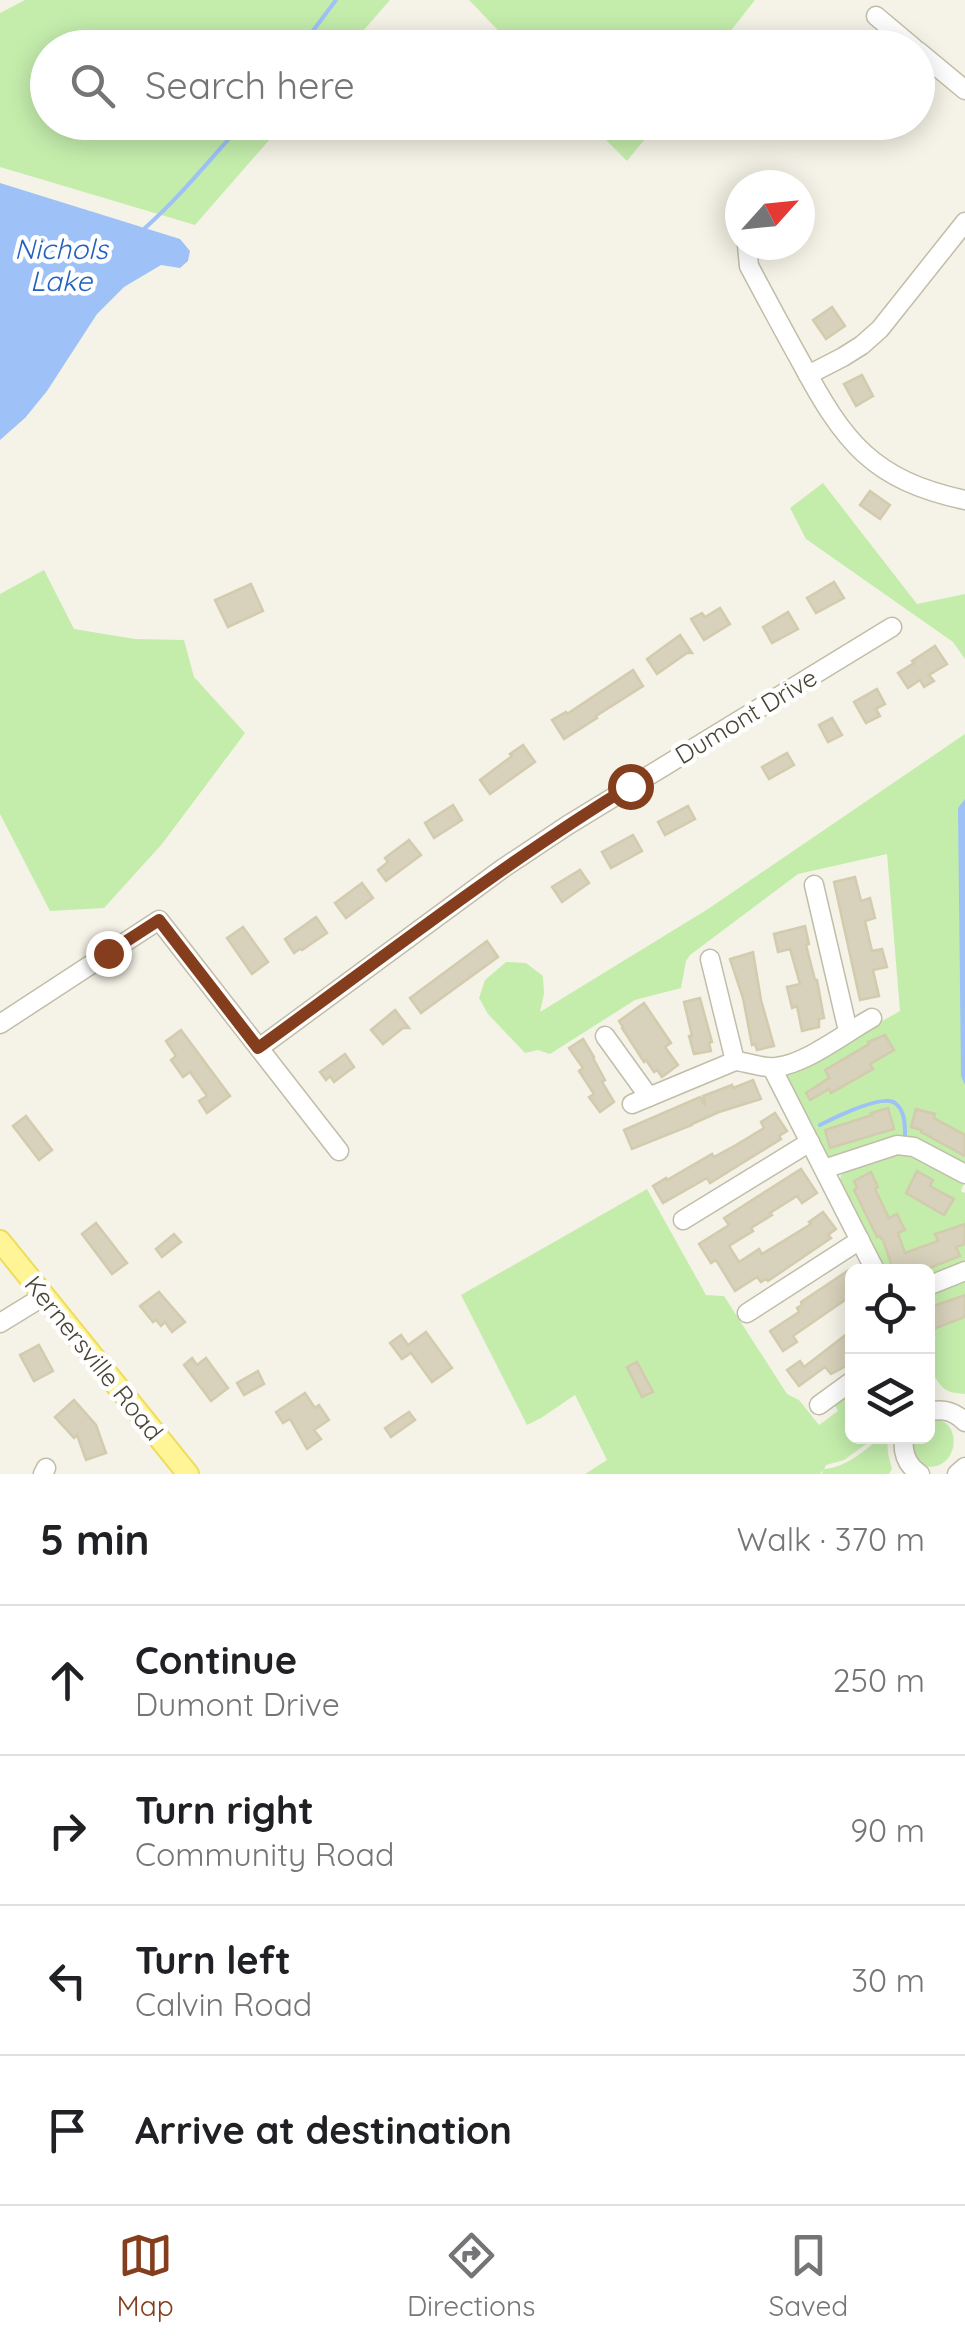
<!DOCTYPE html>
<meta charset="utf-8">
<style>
body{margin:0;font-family:Quicksand,sans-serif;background:#f2f2f2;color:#202124}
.controls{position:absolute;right:30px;bottom:30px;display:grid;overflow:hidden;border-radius:15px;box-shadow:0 5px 25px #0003}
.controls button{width:90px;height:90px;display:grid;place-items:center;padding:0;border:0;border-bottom:2px solid #e0e0e0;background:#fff;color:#202124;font:50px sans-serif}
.compass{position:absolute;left:725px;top:170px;width:90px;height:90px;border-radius:50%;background:#fff;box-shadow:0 5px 25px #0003;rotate:63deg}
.stop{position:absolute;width:30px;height:30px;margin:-22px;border:8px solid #843e1d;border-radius:50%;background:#fff}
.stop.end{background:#843e1d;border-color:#fff;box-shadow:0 2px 10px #0008}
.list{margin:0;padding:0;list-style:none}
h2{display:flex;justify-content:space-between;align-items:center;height:130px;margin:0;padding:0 40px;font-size:42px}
h2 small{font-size:32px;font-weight:400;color:#757577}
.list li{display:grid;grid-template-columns:65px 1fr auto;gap:30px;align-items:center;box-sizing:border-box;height:150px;padding:0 40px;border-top:2px solid #e0e0e0}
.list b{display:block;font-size:38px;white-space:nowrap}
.list p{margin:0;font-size:32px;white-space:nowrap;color:#757577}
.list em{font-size:32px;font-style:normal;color:#757577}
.icon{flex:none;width:55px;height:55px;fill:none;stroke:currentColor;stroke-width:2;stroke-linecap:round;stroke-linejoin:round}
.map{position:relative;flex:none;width:965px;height:1474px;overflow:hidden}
.search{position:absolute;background:#fff;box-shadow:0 5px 25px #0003;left:30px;right:30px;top:30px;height:110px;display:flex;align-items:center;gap:25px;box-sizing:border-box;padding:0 35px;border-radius:55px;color:#757577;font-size:38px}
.sheet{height:730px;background:#fff}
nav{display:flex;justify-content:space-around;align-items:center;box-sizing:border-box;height:140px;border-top:2px solid #e0e0e0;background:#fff;font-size:28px;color:#757577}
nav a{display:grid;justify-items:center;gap:5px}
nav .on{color:#843e1d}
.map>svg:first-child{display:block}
.green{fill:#c4edac}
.water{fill:#9ec2f7}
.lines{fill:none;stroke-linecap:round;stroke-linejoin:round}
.stream{stroke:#9ec2f7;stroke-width:4}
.building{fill:#d8d1bb;stroke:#d3cbae;stroke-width:2.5}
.minor-casing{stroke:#c1bda8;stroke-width:21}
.major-casing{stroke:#eedd5b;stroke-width:24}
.minor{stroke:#fff;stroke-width:18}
.major{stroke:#fff496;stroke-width:20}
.route{stroke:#843e1d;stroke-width:12}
.labels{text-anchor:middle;stroke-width:9;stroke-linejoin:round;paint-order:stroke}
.street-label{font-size:25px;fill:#494435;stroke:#fff}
.water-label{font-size:28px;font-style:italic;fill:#2461bf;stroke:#fff}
</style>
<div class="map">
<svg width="965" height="1474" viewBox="0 0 965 1474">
<rect width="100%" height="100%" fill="#f5f3e7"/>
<!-- green -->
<g class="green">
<polygon points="25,0 390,0 349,47 48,48 48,122 284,123 195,225 0,167 0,13"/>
<polygon points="469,0 755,0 718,47 515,48"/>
<polygon points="589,123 658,123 627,161"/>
<polygon points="823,483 917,604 965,594 965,659 953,642 806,539 790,508"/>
<polygon points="44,570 74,629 135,639 184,640 194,677 245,733 162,844 104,908 50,911 0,814 0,594"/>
<polygon points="965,734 965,1167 916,1142 832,1159 824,1154 786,1078 789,1073 900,1011 887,854 798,874 690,955 686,961 681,988 635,1000 550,1054 538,1050 525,1053 488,1014 479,998 485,980 506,962 526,963 543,976 544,994 540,1012 708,909"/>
<polygon points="896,1154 909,1154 964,1183 961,1191 965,1193 965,1266 928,1279 928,1272 883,1271 839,1183 841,1175 845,1171"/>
<path d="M647 1189 706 1295 724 1296 787 1394 799 1400 819 1425 838 1411 834 1404 852 1391V1436L876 1437 844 1460 826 1465 824 1469C847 1467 864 1451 881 1437L887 1436 888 1454 892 1469 889 1474H822L823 1470 820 1474H585L607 1460 575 1395 541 1418 527 1425 461 1295Z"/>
<path d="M965 1280V1394C959 1393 953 1393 948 1391 930 1381 926 1352 936 1337L928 1339V1294Z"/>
<path d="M936 1419C965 1424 957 1474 923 1466 913 1459 912 1448 914 1437L928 1436V1421Z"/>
</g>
<!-- water -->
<g class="water">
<polygon points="0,183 180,239 190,251 188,261 180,268 161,265 124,287 97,314 47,391 25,418 0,440"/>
<polygon points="965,799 965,1085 961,1076 958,808"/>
</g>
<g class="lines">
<!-- stream -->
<g class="stream">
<polyline points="300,48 336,0"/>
<path d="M145 228C181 196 211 158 244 122"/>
<path d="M820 1125C834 1118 882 1094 895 1103 906 1111 905 1128 905 1140"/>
</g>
</g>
<!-- building -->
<g class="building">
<polygon points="832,307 845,326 826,339 813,320"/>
<polygon points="862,375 873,396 856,406 844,384"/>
<polygon points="870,491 890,505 880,519 860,505"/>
<polygon points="834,582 844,598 816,613 807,598"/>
<polygon points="251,584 263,611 228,627 215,600"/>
<polygon points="720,608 730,624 704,640 691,619 702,613 705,617"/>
<polygon points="788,612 798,629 772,643 763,627"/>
<polygon points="680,635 692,653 687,653 657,674 647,659"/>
<polygon points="935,646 947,664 929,675 934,681 924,687 920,680 908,688 898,673 914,663 912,661"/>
<polygon points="633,670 643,686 596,716 597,718 564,739 552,720 566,712 567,714"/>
<polygon points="877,689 885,704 876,709 880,716 866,723 854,702"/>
<polygon points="832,718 842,735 828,742 819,725"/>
<polygon points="523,745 535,762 490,794 480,780 512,756 510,754"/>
<polygon points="787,753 794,765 769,779 762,767"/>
<polygon points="453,805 462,820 434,838 425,823"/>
<polygon points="688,806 695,819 665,835 658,822"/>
<polygon points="633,835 642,851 611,868 602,852"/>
<polygon points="409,840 421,855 386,881 378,870 388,862 385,858"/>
<polygon points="580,870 589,883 562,902 552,887"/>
<polygon points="855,877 861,901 870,898 875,918 865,921 872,951 882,949 887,967 873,970 879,996 860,1000 834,882"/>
<polygon points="362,883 373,898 346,918 335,903"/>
<polygon points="316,917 327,933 302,950 300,949 294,953 285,939"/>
<polygon points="805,926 809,944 806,945 815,980 817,980 824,1018 819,1019 819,1027 802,1031 797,1006 792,1008 787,987 800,984 790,949 778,952 774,934"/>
<polygon points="243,927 268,962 252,974 227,938"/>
<polygon points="487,941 498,957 421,1013 410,998"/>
<polygon points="753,952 761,1000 774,1046 757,1050 755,1044 752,1045 743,998 730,959"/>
<polygon points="700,998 712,1042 709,1043 711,1051 694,1054 689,1036 692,1036 684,1002"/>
<polygon points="644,1003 671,1043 665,1047 678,1065 662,1077 657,1070 654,1072 646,1060 644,1062 622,1028 623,1027 619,1021"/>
<polygon points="395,1010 409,1028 403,1028 383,1044 371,1030"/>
<polygon points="181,1030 230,1096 207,1113 199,1101 207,1096 190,1072 183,1077 171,1060 176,1056 166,1041"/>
<polygon points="885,1035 894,1050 870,1064 873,1069 831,1093 829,1089 810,1100 806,1093 829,1078 825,1070 869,1044 868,1042"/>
<polygon points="583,1039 594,1057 593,1058 605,1080 602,1082 614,1102 600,1112 589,1097 594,1094 579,1071 583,1068 569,1048"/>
<polygon points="345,1054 354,1067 334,1082 330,1076 326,1080 320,1072"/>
<polygon points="753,1080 761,1099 719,1112 692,1124 692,1125 632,1149 624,1130 700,1097 705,1105 703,1096 732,1085 733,1088"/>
<polygon points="888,1108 894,1129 830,1148 825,1130 872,1115 871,1113"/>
<polygon points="916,1109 935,1114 934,1118 965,1135 965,1156 921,1132 922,1130 911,1127"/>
<polygon points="775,1113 787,1131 779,1136 781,1139 710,1183 707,1178 663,1203 653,1186 666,1178 667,1180 712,1154 714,1157 736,1145 764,1128 761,1122"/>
<polygon points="26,1116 52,1150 39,1160 13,1126"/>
<polygon points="801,1169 817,1193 802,1203 797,1196 770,1213 772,1215 751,1228 753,1231 729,1246 739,1262 759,1249 762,1254 811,1224 809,1222 823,1212 836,1229 828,1235 831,1238 768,1281 766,1279 761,1282 757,1277 735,1291 716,1260 711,1263 699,1244 729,1225 724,1218"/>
<polygon points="917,1171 933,1180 930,1186 954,1199 944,1215 906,1193"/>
<polygon points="871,1172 878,1187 875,1189 889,1218 897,1214 905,1230 898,1233 905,1253 938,1241 935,1234 965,1224 965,1244 956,1247 960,1256 919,1272 894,1272 883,1240 879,1236 877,1237 854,1190 857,1188 854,1181"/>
<polygon points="96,1223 127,1263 112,1274 82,1234"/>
<polygon points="174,1234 181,1242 162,1257 156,1249"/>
<polygon points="852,1268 852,1295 793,1336 797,1342 783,1351 770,1331 799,1312 797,1308 802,1305 801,1302"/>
<polygon points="159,1292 185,1322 172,1332 165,1322 161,1326 156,1320 153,1322 140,1306"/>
<polygon points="965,1295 965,1317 928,1331 928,1308"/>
<polygon points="852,1330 852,1359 846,1363 848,1365 831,1374 825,1367 799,1386 787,1370 800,1361 804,1367"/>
<polygon points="426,1332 452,1368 432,1382 411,1353 402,1359 390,1343 401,1335 408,1345"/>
<polygon points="39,1345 53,1371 34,1381 20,1355"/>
<polygon points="192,1358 197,1365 206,1358 228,1388 211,1401 184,1365"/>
<polygon points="637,1362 653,1392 642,1397 627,1367"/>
<polygon points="258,1371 264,1384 244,1395 237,1383"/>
<polygon points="305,1393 315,1408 319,1405 329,1420 314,1430 321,1439 307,1449 290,1419 283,1423 276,1412"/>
<polygon points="74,1400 96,1425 106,1453 86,1460 77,1435 74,1438 55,1417"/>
<polygon points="409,1412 415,1420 391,1437 385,1428"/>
</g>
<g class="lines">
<!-- minor casing -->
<g class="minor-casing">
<g id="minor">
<polyline points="876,16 914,48"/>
<polyline points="918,51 965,90"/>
<path d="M747 245 749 266C766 298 783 330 801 362 844 442 872 480 965 500"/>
<polyline points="808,375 843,357 862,345 880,329 965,222"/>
<polyline points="814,885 848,1031"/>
<polyline points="710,959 735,1061"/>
<polyline points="0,1024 159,920 339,1151"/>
<polyline points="605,1036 649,1097"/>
<polyline points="259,1048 502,869 568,825 892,627"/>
<polyline points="772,1068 876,1272"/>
<path d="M632 1104 735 1061C748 1062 764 1069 776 1067 806 1064 845 1033 872 1018"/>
<polyline points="824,1169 897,1145 914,1147 965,1174"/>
<polyline points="683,1220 810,1142"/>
<polyline points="928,1286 965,1271"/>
<polyline points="747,1313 860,1240"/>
<polyline points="0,1323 44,1296"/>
<polyline points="819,1405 852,1381"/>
<path d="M928 1412C943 1408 954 1411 965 1422"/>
<path d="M904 1436C902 1452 906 1465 920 1474"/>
<polyline points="43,1474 46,1468"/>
<polyline points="957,1474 965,1467"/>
</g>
</g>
<!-- major casing -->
<g class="major-casing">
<polyline id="major" points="0,1241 188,1474"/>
</g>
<!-- minor -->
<use href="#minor" class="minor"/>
<!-- major -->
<use href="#major" class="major"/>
</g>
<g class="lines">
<!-- route -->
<path class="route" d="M108 953 159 920 258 1048C381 959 501 865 630 786"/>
</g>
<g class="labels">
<!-- street labels -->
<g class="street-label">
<text transform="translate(746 716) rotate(-31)" y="9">Dumont Drive</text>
<text transform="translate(94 1358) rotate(51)" y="9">Kernersville Road</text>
</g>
<!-- water labels -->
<g class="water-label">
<text x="61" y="259">Nichols<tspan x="61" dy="32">Lake</tspan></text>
</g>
</g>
</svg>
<div class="controls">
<button><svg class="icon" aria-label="locate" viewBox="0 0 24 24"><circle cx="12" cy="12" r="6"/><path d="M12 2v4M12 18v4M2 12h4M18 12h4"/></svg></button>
<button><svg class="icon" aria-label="layers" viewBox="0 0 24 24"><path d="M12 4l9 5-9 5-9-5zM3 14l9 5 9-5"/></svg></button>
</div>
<svg class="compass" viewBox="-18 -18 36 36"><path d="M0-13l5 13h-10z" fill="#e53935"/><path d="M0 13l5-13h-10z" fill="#757577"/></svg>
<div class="stop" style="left:630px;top:786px"></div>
<div class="stop end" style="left:108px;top:953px"></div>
<div class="search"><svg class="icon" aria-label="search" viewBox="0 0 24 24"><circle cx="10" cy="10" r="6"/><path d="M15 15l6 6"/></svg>Search here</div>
</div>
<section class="sheet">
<h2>5 min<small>Walk · 370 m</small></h2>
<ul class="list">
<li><svg class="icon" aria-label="ahead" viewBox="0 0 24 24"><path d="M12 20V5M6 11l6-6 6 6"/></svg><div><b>Continue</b><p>Dumont Drive</p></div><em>250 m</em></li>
<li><svg class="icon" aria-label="right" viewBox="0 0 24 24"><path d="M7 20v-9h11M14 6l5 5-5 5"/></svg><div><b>Turn right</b><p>Community Road</p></div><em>90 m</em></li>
<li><svg class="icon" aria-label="left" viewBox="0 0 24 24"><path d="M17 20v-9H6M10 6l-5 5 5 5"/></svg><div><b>Turn left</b><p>Calvin Road</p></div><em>30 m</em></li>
<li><svg class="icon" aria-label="arrive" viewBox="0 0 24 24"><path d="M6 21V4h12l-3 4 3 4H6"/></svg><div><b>Arrive at destination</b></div></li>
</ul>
</section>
<nav>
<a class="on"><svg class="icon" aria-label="map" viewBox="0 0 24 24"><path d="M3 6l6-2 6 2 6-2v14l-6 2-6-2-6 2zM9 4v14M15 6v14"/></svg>Map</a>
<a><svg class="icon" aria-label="directions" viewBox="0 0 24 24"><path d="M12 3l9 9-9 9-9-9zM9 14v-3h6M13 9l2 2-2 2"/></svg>Directions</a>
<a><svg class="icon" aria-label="saved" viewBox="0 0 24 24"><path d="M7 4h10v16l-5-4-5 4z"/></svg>Saved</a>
</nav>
